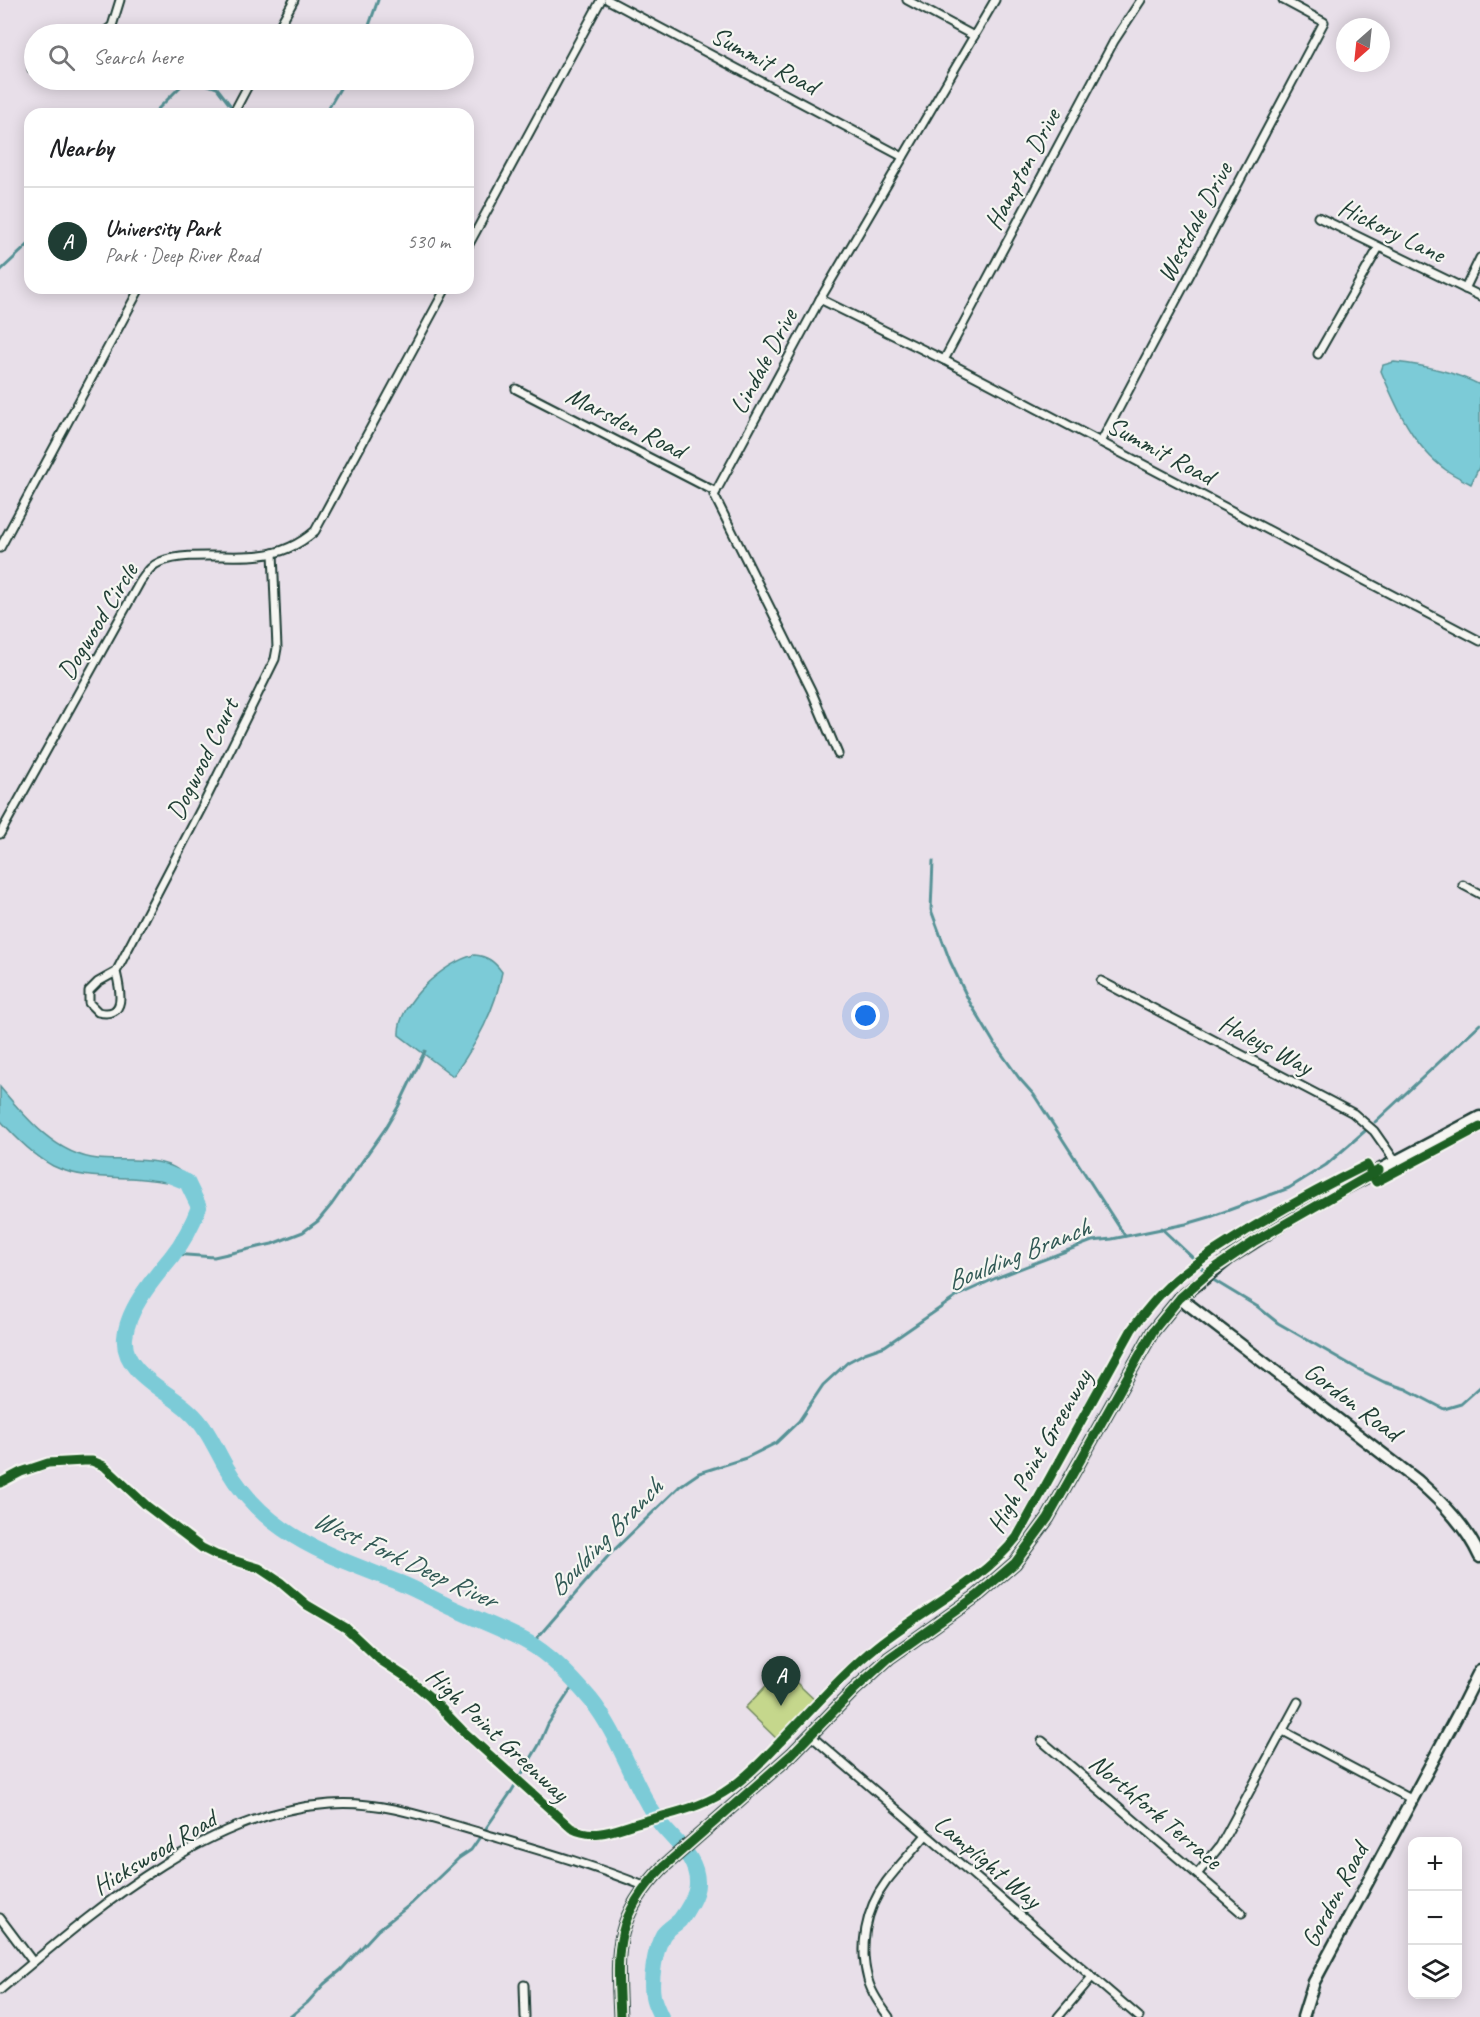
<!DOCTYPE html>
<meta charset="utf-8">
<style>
body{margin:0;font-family:Caveat,sans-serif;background:#f6f6f6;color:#202124}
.controls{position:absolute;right:18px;bottom:18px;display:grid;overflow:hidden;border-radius:12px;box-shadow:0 3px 15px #0003}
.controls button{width:54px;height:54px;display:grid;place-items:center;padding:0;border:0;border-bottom:2px solid #e0e0e0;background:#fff;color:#202124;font:30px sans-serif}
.compass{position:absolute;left:1336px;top:18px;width:54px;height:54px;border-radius:50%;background:#fff;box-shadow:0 3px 15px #0003;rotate:207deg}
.you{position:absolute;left:866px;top:1016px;width:21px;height:21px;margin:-15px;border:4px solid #fff;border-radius:50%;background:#1a73e8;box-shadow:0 0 0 9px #1a73e833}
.badge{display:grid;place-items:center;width:39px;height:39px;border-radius:50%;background:#1f3d34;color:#fff;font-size:20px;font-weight:700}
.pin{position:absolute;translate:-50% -50px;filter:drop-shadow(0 2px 3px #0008)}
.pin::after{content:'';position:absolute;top:32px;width:21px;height:18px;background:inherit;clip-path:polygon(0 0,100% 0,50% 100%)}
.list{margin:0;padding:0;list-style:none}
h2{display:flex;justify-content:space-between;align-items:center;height:78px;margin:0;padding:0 24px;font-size:26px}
h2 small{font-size:20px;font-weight:400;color:#757577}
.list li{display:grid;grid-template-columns:39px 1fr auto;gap:18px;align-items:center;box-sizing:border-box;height:108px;padding:0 24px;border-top:2px solid #e0e0e0}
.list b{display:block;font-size:22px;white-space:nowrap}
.list p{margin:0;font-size:20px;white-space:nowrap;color:#757577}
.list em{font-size:20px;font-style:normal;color:#757577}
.icon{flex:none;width:33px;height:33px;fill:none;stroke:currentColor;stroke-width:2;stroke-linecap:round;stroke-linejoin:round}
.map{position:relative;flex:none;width:1480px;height:2017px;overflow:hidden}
.search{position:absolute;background:#fff;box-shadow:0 3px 15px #0003;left:24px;top:24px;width:450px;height:66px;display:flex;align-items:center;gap:15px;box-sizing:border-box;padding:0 21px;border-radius:33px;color:#757577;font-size:22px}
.panel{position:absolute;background:#fff;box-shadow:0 3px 15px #0003;left:24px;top:108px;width:450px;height:186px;border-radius:18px}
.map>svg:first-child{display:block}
.green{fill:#c5d78c;stroke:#728a60;stroke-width:1.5}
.water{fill:#7bcbd7;stroke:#569296;stroke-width:1.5}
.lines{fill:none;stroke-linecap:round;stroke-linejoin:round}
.stream{stroke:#569296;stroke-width:3}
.river{stroke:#7bcbd7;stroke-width:16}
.street-casing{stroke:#1f3d34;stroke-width:11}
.secondary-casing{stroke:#1f3d34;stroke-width:15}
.street{stroke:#f6f6f2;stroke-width:7}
.secondary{stroke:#f6f6f2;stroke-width:10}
.cycleway-casing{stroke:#f6f6f2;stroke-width:13}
.cycleway{stroke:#1b5e20;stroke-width:9}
.labels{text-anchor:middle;stroke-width:4.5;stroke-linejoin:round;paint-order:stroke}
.street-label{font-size:26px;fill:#1f3d34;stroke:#f6f6f2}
.water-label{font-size:27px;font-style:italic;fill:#315955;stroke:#f6f6f2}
</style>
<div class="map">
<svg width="1480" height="2017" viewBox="0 0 1480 2017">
<rect width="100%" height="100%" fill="#e8dfe9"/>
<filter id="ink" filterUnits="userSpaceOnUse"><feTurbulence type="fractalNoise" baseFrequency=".0167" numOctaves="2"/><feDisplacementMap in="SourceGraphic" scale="12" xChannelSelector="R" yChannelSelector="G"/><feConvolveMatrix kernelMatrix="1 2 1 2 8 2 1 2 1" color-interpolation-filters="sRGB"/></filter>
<g filter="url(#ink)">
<!-- green -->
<polygon class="green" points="782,1669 818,1703 780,1742 745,1708"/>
<!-- water -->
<g class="water">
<path d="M1394 362C1422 365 1455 372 1480 385V465L1471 484C1462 479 1453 475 1446 470 1413 447 1396 406 1381 371L1383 365Z"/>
<path d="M474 955C487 956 494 961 502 972 495 1011 477 1044 453 1076L399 1035C397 1003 445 962 474 955Z"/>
<path d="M0 1087C25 1117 56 1155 98 1159 121 1162 178 1153 187 1182L182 1184C165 1182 148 1179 131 1178 104 1177 78 1178 53 1166 33 1155 15 1137 0 1120Z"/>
</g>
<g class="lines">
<!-- stream -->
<g class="stream">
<polyline points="366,34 378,0"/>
<polyline points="194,80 217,88 237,114"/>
<polyline points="153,114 187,80"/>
<polyline points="325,114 345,80"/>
<polyline points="0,271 30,243"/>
<polyline points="933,861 931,910 950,961 969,1001 994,1043 1019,1078 1034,1095 1125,1236"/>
<polyline points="1375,1122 1480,1024"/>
<polyline points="1161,1228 1193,1258 1206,1273"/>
<polyline points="173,1254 214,1257 272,1244 303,1232 318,1221 332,1204 385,1129 398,1107 425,1051"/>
<polyline points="1210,1278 1258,1307 1278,1323 1358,1369 1384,1382 1406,1389 1444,1409 1461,1404 1480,1387"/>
<polyline points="531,1645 609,1555 680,1486 699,1473 746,1458 776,1443 799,1421 823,1385 848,1362 865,1353 885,1346 959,1295 996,1278 1092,1241 1112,1239 1186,1224 1210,1217 1289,1188 1326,1165 1365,1131"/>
<polyline points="290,2017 308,2002 324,1984 341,1970 378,1930 412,1903 459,1858 471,1850 511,1792 539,1745 548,1724 575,1683"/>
</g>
<!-- river -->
<path class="river" d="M167 1174 187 1182 199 1207C193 1223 183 1242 172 1256 154 1278 127 1309 125 1338 122 1373 167 1390 189 1411 207 1427 214 1446 226 1467 240 1491 260 1513 283 1529 319 1554 360 1567 400 1583 420 1591 438 1602 457 1610 480 1621 506 1630 529 1643 552 1656 574 1680 591 1700 620 1736 631 1781 657 1819 671 1840 698 1855 697 1884 697 1895 686 1912 680 1920 675 1925 667 1929 663 1935 655 1949 650 1980 653 1996 654 2003 658 2010 661 2017"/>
<!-- street casing -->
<g class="street-casing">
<g id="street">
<polyline points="608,0 903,157"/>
<polyline points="907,0 974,36"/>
<polyline points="102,34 112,26 120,0"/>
<polyline points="275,34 294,0"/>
<polyline points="32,69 34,69"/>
<polyline points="233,114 251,80"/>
<polyline points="1318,217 1480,296"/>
<polyline points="468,246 601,0"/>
<polyline points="1465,289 1480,258"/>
<polyline points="820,299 944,360 1480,641"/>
<polyline points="1318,354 1379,247"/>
<polyline points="944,360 1114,41 1141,0"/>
<polyline points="516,389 716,492"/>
<polyline points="1101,442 1324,22 1283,0"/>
<polyline points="0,548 140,288"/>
<polyline points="838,754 811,690 714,495 819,301 995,0"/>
<path d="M0 834 140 582C146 574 150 566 160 562 188 551 231 559 261 555 282 553 299 545 315 531L446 288"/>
<polyline points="1463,885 1480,894"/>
<path d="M116 972 98 982 89 991V1003L98 1012C128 1019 120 989 116 972L201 809 275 659 277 648 273 553"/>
<polyline points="1101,981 1353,1113 1374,1131 1395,1161"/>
<polyline points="1283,1731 1411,1799"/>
<polyline points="810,1735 1139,2017"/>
<polyline points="1042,1741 1242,1913"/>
<polyline points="1198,1873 1220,1846 1298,1702"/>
<polyline points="0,1918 33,1962"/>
<polyline points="524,1985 525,2017"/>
<path d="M0 1990C92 1913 205 1812 330 1804 383 1800 435 1820 485 1834 539 1850 592 1865 644 1886"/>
<path d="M889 2017C881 2006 872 1994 868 1980 859 1947 865 1910 886 1882 898 1866 913 1851 926 1835"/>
<polyline points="1058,2017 1092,1977"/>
</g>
</g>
<!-- secondary casing -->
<g class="secondary-casing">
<g id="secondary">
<path d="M1180 1298 1418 1481C1444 1504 1466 1526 1480 1557"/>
<path d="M620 2017C617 1951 613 1918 663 1867L792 1754 854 1690 889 1658 978 1595 1015 1563 1048 1518 1153 1331 1180 1298 1231 1257 1279 1226 1336 1193 1480 1117"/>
<polyline points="1303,2017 1314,1982 1459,1712 1480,1670"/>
</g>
</g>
<!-- street -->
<use href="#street" class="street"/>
<!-- secondary -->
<use href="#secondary" class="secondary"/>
<!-- cycleway casing -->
<g class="cycleway-casing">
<g id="cycleway">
<path d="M0 1483 21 1472 48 1463 84 1461H92L104 1466 147 1506 202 1548 216 1555 259 1568 280 1582 307 1605 346 1628 380 1660 406 1677 430 1697 462 1730 571 1828C594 1840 614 1830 637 1823 665 1815 697 1809 723 1793 744 1780 763 1760 780 1742 812 1710 842 1674 877 1646 923 1609 980 1584 1017 1537L1132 1329C1146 1310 1162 1290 1181 1275 1201 1258 1224 1245 1246 1231 1286 1207 1326 1185 1367 1165L1376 1182 1480 1127"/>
<path d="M620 2017C617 1951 613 1918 663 1867L792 1754 854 1690 889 1658 978 1595 1015 1563 1048 1518 1153 1331 1180 1298 1212 1270 1255 1241 1379 1170"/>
</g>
</g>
<!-- cycleway -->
<use href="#cycleway" class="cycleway"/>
</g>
</g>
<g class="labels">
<!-- street labels -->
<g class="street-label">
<text transform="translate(765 60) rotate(28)" y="9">Summit Road</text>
<text transform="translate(1022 169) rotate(-62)" y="9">Hampton Drive</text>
<text transform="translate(1194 222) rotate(-62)" y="9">Westdale Drive</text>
<text transform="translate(1392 230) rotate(26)" y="9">Hickory Lane</text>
<text transform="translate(763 361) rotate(-62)" y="9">Lindale Drive</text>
<text transform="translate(626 422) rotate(27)" y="9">Marsden Road</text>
<text transform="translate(1161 450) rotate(28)" y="9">Summit Road</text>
<text transform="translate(97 621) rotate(-59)" y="9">Dogwood Circle</text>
<text transform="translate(202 759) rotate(-64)" y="9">Dogwood Court</text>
<text transform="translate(1266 1044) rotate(28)" y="9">Haleys Way</text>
<text transform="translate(1353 1401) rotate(37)" y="9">Gordon Road</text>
<text transform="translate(1039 1451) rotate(-60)" y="9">High Point Greenway</text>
<text transform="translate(498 1734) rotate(43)" y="9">High Point Greenway</text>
<text transform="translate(1156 1811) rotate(40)" y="9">Northfork Terrace</text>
<text transform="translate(154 1852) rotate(-31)" y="9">Hickswood Road</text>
<text transform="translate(988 1861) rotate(40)" y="9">Lamplight Way</text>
<text transform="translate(1334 1895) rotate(-62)" y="9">Gordon Road</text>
</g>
<!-- water labels -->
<g class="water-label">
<text transform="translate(1018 1254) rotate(-22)" y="9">Boulding Branch</text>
<text transform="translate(605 1537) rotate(-46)" y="9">Boulding Branch</text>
<text transform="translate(405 1559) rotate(25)" y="9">West Fork Deep River</text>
</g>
</g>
</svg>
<div class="controls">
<button>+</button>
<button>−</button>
<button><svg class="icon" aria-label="layers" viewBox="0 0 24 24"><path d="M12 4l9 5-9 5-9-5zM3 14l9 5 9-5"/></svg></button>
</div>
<svg class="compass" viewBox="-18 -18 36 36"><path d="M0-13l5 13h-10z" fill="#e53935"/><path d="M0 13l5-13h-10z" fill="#757577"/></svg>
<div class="you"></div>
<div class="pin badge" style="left:781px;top:1706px">A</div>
<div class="search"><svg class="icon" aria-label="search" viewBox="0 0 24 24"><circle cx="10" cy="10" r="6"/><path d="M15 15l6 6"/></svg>Search here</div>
<section class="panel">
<h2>Nearby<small></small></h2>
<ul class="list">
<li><span class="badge">A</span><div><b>University Park</b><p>Park · Deep River Road</p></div><em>530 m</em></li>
</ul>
</section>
</div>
